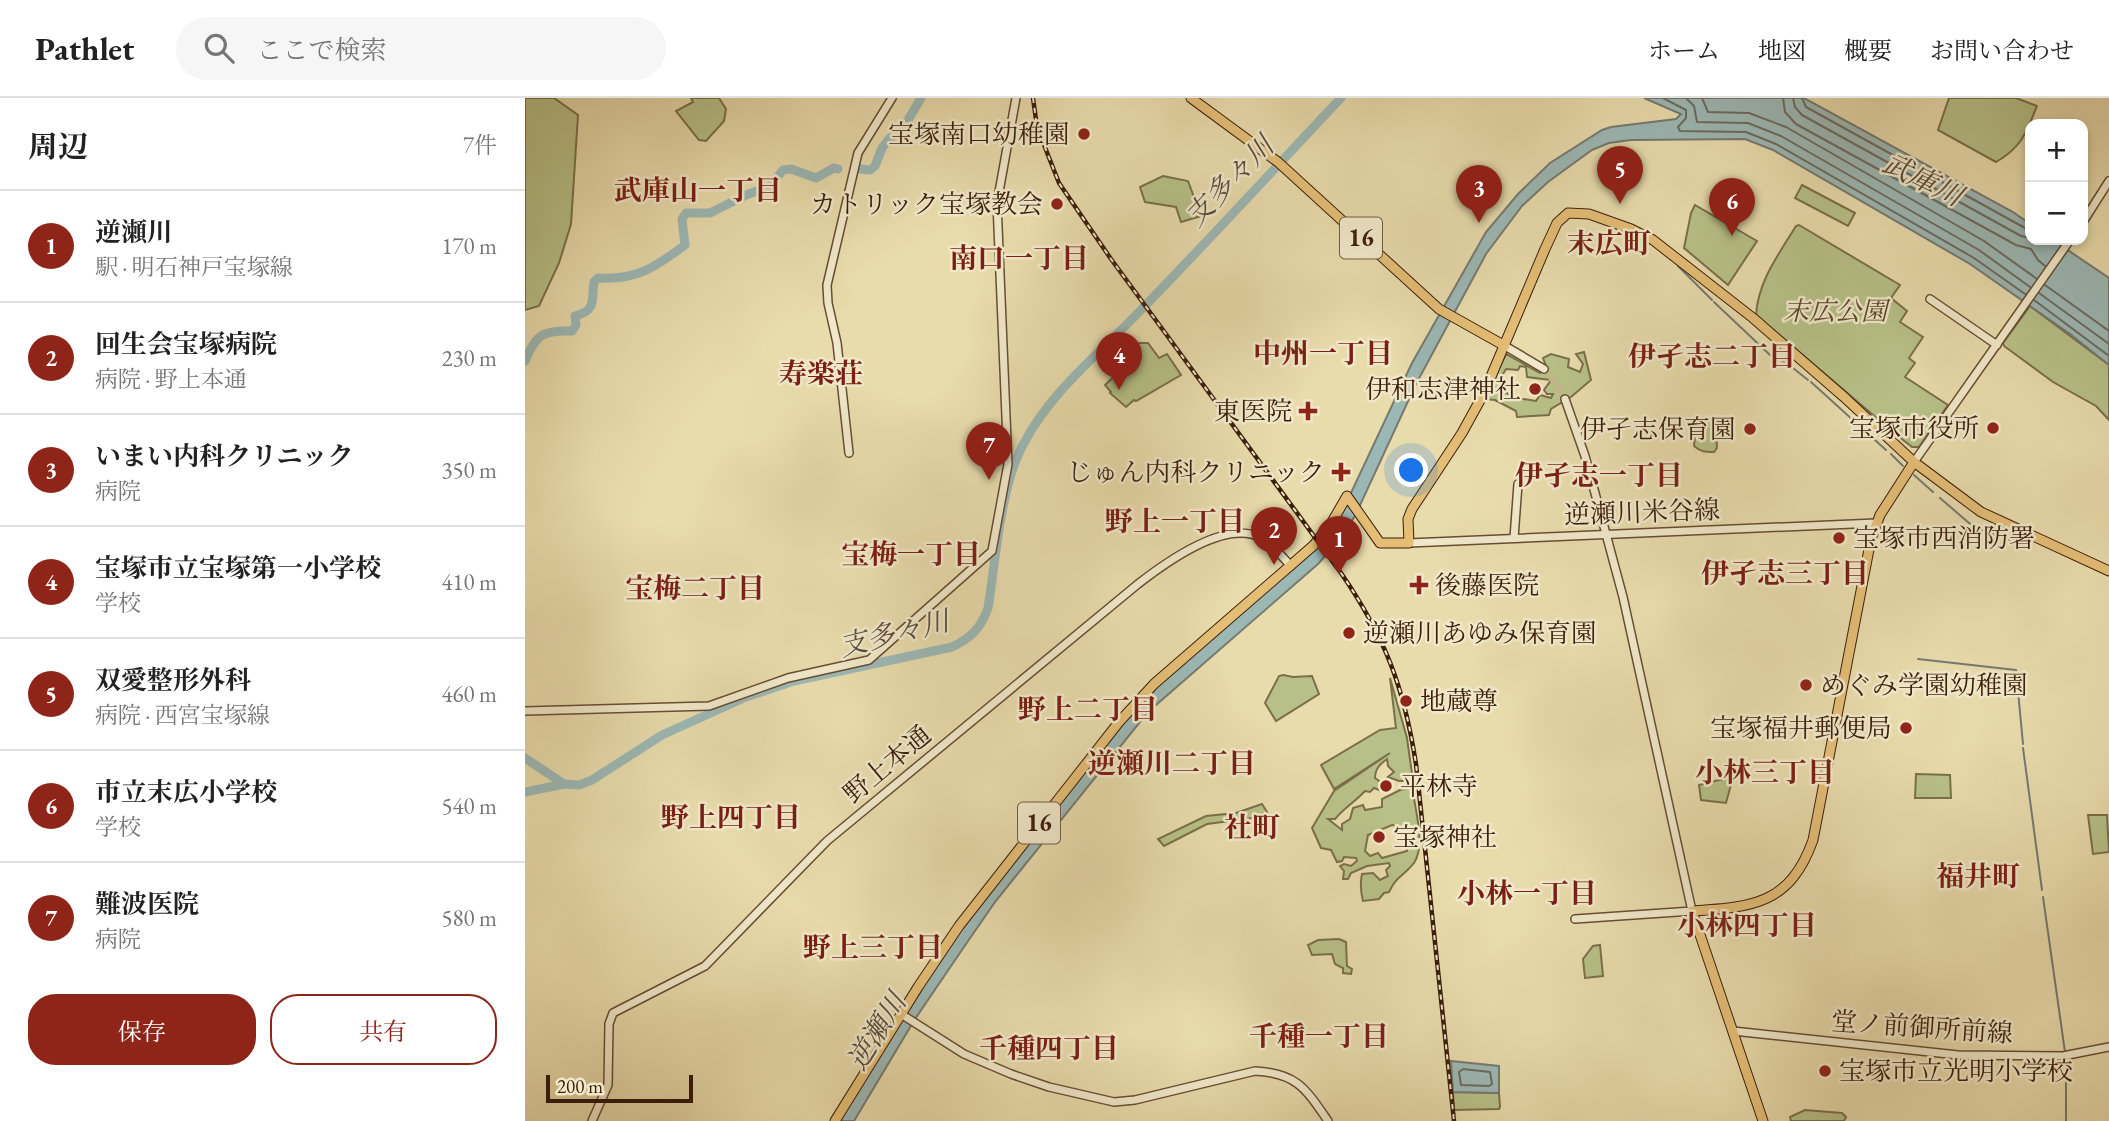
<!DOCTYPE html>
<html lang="ja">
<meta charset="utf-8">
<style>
body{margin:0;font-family:"EB Garamond","Noto Serif JP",serif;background:#f6f6f6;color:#222}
.controls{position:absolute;right:21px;top:21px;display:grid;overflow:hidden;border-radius:14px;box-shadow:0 4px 10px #0003}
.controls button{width:63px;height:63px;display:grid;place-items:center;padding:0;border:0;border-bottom:2px solid #e0e0e0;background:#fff;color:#222;font:35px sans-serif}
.scale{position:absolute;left:21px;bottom:18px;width:147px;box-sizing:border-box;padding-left:7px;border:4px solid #3c1e0b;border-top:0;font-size:19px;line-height:24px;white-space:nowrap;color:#3c1e0b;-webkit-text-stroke:5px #f0e8c9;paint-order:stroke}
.you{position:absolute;left:887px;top:373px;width:24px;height:24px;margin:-18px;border:5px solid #fff;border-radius:50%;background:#1a73e8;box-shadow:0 0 0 10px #1a73e833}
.badge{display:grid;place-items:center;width:46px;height:46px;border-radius:50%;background:#8f2418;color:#fff;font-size:23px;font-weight:700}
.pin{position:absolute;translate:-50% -58px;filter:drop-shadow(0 2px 4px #0008)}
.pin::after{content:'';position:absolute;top:37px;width:24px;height:21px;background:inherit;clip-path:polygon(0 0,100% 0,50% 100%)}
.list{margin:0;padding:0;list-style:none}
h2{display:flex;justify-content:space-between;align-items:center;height:91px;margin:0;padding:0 28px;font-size:30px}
h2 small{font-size:23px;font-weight:400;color:#767676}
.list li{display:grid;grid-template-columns:46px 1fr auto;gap:21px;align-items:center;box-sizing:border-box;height:112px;padding:0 28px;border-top:2px solid #e0e0e0}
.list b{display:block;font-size:26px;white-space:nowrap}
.list p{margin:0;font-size:23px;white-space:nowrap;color:#767676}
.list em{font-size:23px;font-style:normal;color:#767676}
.actions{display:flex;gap:14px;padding:21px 28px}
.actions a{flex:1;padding:16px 0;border:2px solid #8f2418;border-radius:28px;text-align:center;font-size:24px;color:#8f2418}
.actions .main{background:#8f2418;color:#fff}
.icon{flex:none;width:38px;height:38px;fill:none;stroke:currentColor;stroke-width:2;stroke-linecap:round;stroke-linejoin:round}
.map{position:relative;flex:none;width:1584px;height:1023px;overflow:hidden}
header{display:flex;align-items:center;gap:42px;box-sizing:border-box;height:98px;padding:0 35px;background:#fff;border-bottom:2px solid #e0e0e0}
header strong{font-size:33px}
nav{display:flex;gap:38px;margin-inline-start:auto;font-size:24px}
.search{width:490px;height:63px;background:#f6f6f6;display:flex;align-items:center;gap:18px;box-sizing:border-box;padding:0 24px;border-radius:38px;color:#767676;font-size:26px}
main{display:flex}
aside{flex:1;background:#fff}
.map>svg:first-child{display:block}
.green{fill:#b7c088;stroke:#7a6f4a;stroke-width:2;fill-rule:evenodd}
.water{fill:#9cb8b5;stroke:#767a71;stroke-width:2}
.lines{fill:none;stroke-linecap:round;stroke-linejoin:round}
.shore{stroke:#6c6b60;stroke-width:2}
.stream{stroke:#767a71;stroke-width:2}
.river{stroke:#9cb8b5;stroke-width:9}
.minor-tunnel{stroke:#c6b58c;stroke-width:7;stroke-dasharray:7 3.5;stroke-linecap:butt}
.minor-casing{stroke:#674d33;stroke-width:10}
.major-casing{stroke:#3c1e0b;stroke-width:11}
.minor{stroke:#f0e8c9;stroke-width:7}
.major{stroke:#e4be76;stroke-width:9}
.rail-casing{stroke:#3c1e0b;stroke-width:4.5}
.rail{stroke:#f0e8c9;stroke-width:2;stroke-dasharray:5;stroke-linecap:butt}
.poi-dot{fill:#8f2418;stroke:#f0e8c9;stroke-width:2.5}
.labels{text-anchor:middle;stroke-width:5;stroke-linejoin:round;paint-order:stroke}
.shield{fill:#f0e8c9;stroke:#725b44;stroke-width:2}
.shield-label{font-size:24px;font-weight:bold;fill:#3c1e0b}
.poi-label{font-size:26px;fill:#3c1e0b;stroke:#f0e8c9;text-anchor:end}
.park-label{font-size:26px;font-style:italic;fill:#5b462a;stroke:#f0e8c9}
.street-label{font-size:26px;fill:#3c1e0b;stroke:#f0e8c9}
.water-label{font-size:28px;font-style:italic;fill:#594c3e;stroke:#f0e8c9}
.neighbourhood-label{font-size:28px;font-weight:bold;fill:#7a1f14;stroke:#f0e8c9}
</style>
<header>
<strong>Pathlet</strong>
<div class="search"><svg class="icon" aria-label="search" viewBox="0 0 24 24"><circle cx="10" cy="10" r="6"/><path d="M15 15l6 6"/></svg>ここで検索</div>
<nav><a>ホーム</a><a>地図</a><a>概要</a><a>お問い合わせ</a></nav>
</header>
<main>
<aside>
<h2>周辺<small>7件</small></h2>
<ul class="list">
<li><span class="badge">1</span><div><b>逆瀬川</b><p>駅 · 明石神戸宝塚線</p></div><em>170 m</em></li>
<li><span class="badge">2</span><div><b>回生会宝塚病院</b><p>病院 · 野上本通</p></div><em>230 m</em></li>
<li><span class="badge">3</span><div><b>いまい内科クリニック</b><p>病院</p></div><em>350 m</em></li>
<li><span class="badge">4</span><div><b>宝塚市立宝塚第一小学校</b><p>学校</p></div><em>410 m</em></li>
<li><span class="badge">5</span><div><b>双愛整形外科</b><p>病院 · 西宮宝塚線</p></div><em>460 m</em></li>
<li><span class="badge">6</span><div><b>市立末広小学校</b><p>学校</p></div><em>540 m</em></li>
<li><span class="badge">7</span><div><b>難波医院</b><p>病院</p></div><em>580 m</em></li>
</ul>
<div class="actions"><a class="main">保存</a><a>共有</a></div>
</aside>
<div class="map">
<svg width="1584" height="1023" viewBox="0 0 1584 1023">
<rect width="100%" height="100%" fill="#e8dbac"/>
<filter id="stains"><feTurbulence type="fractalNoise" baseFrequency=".00286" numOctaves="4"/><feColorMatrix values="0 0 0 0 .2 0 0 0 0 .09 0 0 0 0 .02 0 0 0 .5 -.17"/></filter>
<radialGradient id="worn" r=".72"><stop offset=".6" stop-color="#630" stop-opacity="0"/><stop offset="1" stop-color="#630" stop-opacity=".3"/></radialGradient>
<!-- green -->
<g class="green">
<polygon points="0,0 29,0 53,17 46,126 34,165 14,208 0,212"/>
<polygon points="166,0 194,0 201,11 199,23 181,43 174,42 151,13 168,4"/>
<path d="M1424 0H1491L1512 8C1501 35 1497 49 1471 64L1413 32Z"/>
<polygon points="638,78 663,83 676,118 656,124 651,109 620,104 615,89"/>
<polygon points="1277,87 1330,115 1323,128 1270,100"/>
<polygon points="1170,107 1232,143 1203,187 1159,150 1166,115"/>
<path d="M1274 127 1375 187 1366 200 1382 213 1375 224 1398 239 1384 260 1390 265 1380 279 1423 307 1394 349H1387L1368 334 1231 217C1233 183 1254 156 1271 128Z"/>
<polygon points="1505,208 1584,267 1584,322 1571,308 1528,284 1479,248 1478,245"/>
<polygon points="615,245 623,245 634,260 642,256 656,277 611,303 609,302 601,309 585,295 586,294 580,287 607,261 601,255 610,246"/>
<path d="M1059 254 1066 282 1046 299 1026 311 1024 317 992 319 991 313 970 302 959 301 981 256 1015 275 1021 268 1018 260 1026 256 1044 261 1043 269 1055 274 1058 266 1051 256ZM995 268 1001 269 1002 279 1026 282 1019 292 1022 296H1028L1026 300 1015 297 1011 303 986 299 978 291 980 282 975 281 981 271 993 272Z"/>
<path d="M1194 321 1198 329 1191 333 1192 350 1189 354C1180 354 1176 354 1169 348L1172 322Z"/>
<polygon points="758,577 768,579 787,578 794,596 751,623 740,605 754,578"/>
<path d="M865 580 882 640 888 683H874L863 679 869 674 863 668 862 661C855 666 850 671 850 680L857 685 854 692 849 690 845 694 840 693C831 703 819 710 810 721H803L817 732V726L825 721 828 710 838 707 840 712 857 709V701L875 692 884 690 888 693C890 713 901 747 889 765 880 777 872 777 864 794L859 795 854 801 838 803C836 795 835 785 837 776L848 775 855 782 863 778 861 772 865 768 864 765 842 768 826 775 823 781H818L819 773 815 768 819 766 826 768 832 763 831 760 819 759 817 763 812 764 806 752 796 750 787 730 809 693 865 655 809 691 796 667 855 632 871 630ZM867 727 877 729 883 744 882 753 857 760 853 755 845 758 840 753 843 737Z"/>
<polygon points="1391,676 1425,677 1426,700 1390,700"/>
<polygon points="1198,681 1207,683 1201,705 1176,702 1174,687"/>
<polygon points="737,706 742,714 728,720 682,726 639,748 633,741 681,718 711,715"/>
<polygon points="1563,717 1582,717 1584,754 1568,756"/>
<polygon points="814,841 821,844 822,868 827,871 826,876 818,875 818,870 810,866 807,856 787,857 783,847 793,842"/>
<polygon points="1075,847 1078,878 1060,880 1058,861 1068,848"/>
<polygon points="928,994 974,995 975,1009 974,1011 929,1012"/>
<polygon points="1280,1012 1317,1015 1321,1019 1319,1023 1266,1023 1265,1019"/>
</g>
<!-- water -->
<g class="water">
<polygon points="1119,0 1279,0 1488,114 1505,126 1505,142 1528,142 1584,180 1584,267 1545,236 1445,166 1248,52 1220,41 1106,42 1084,45 1067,52 1023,84 997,108 961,156 891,286 830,418 811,446 793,466 623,614 470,804 441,846 390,921 329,1023 314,1023 431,835 614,604 786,453 817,414 887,265 961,134 993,96 1025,65 1077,32 1086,29 1151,21 1156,16"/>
<polygon points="926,963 974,968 974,995 928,994"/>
</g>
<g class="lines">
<!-- shore -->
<g class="shore">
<polyline points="1138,0 1161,12 1161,20 1153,29 1155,33 1221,34 1251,46 1449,160 1500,196"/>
<polyline points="1161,0 1169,8 1172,24 1223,25 1256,38 1454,152 1505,189"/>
<polyline points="1177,0 1183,14 1224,15 1261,29 1459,143 1512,181"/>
<polyline points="1258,0 1260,14 1271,26 1491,147 1506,151 1513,162 1520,168"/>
<polyline points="1268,0 1270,9 1277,17 1496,138 1505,140"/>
<polyline points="1277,0 1281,9 1500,130 1505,131"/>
<polyline points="1520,187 1584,233"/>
<polyline points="1514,195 1584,246"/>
<polyline points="1509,202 1584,258"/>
<polygon points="938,971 965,974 967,986 964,988 936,987 934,974"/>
</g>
<!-- stream -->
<g class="stream">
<polyline points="1153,168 1187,202"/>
<polyline points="1189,204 1245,257 1263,266 1283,282"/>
<polyline points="1286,284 1361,352"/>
<polyline points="1366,356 1378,368"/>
<polyline points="1389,377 1408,394"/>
<polyline points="1415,400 1444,425 1459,433"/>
<polyline points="1465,435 1498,446"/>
<polyline points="1393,561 1491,572 1498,646"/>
<polyline points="1498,650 1517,792"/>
<polyline points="1518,799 1540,954"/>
<polyline points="1541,959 1541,1023"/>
</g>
<!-- river -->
<g class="river">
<polyline points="335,71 345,72 350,68 357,50 365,40 376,34 396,0"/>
<path d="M0 263C11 236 18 232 47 233L51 227 50 218C72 212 66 203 69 184L73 180C112 182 129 170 160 147L157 121 161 115H185L221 97 245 88 258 72 266 71 291 80 309 70 313 71"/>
<path d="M0 660 39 686 54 687 67 682 137 637 221 599 269 583 427 549C446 540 456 530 463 510 471 461 475 388 499 345 527 292 575 255 615 213 683 143 749 71 816 0"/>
<polyline points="0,694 39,686"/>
</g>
<!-- minor-tunnel -->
<polyline class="minor-tunnel" points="1019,271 1032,286 1040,301"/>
<!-- minor casing -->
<g class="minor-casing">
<g id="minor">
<polyline points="1558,124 1584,83"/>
<polyline points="1405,201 1472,247"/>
<polyline points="980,248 1019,271"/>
<polyline points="1040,301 1060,358 1098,499 1167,813 1050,821"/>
<polyline points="324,355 312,245 303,205 302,187 333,55 367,0"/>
<polyline points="1389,364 1545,142"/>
<polyline points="989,440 993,386"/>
<polyline points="884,445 1351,425"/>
<polyline points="0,613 184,608 263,580 344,562 467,453 483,366 472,105 491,0"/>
<path d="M376 916 439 956 486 976 524 989 589 1004 610 1002 730 973C772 975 781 991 803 1023"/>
<polyline points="1208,933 1433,957 1538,958 1584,949"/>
<path d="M67 1023 83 987 84 926 88 915 180 868 302 743 613 486C640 465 703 419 738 441 748 447 757 459 766 468"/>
</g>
</g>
<!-- major casing -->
<g class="major-casing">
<g id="major">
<polyline points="666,0 753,64 914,211 980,248"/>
<polyline points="310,1023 393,889 434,828 594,624 629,586 789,447 807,424 822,398 855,445 884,445 883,421 887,411 937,335 959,295 1020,151 1032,125 1043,115 1064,116 1106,131 1128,142 1228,220 1319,299 1389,364 1456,414 1584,473"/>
<path d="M1238 1023 1167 813C1229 809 1265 806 1288 742L1346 441 1355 417 1389 364"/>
</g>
</g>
<!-- minor -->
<use href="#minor" class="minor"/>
<!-- major -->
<use href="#major" class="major"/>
<!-- rail casing -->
<g class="rail-casing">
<path id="rail" d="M508 0 512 29 534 85 586 161 816 475C860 539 879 589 891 666L929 1023"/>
</g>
<!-- rail -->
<use href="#rail" class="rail"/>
</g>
<!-- markers -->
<g class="poi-dot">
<circle cx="559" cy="36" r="7"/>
<circle cx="532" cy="106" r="7"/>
<circle cx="1010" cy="291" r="7"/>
<path d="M779.5 302.5h7v7h7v7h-7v7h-7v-7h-7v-7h7z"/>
<circle cx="1468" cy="330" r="7"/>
<circle cx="1225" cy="331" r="7"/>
<path d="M812.5 363.5h7v7h7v7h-7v7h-7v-7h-7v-7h7z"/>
<circle cx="1314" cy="440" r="7"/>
<path d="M890.5 476.5h7v7h7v7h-7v7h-7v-7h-7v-7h7z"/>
<circle cx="824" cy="535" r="7"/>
<circle cx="1281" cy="587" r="7"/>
<circle cx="881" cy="603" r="7"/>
<circle cx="1381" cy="630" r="7"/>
<circle cx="861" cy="688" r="7"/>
<circle cx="854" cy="739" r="7"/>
<circle cx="1300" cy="973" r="7"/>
</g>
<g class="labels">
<!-- shield labels -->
<g class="shield">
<rect x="815" y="119.5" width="42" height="41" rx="5"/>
<rect x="493" y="704.5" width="42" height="41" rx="5"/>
</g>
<g class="shield-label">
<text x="836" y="148">16</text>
<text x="514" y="733">16</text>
</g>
<!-- poi labels -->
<g class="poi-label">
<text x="545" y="45">宝塚南口幼稚園</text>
<text x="518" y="115">カトリック宝塚教会</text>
<text x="996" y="300">伊和志津神社</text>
<text x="767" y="322">東医院</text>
<text x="1454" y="339">宝塚市役所</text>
<text x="1211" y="340">伊孑志保育園</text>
<text x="800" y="383">じゅん内科クリニック</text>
<text x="1328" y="449" text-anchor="start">宝塚市西消防署</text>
<text x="910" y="496" text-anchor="start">後藤医院</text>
<text x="838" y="544" text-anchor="start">逆瀬川あゆみ保育園</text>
<text x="1295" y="596" text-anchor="start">めぐみ学園幼稚園</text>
<text x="895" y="612" text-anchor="start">地蔵尊</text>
<text x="1367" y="639">宝塚福井郵便局</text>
<text x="875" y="697" text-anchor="start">平林寺</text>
<text x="868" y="748" text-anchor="start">宝塚神社</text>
<text x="1314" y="982" text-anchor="start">宝塚市立光明小学校</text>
</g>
<!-- park labels -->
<g class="park-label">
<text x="1310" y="222">末広公園</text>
</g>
<!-- street labels -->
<g class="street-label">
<text transform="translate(1117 414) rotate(-2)" y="9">逆瀬川米谷線</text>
<text transform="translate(362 666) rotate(-40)" y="9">野上本通</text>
<text transform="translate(1397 929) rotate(4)" y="9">堂ノ前御所前線</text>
</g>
<!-- water labels -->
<g class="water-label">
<text transform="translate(1398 81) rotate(26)" y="10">武庫川</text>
<text transform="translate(704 83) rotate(-46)" y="10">支多々川</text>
<text transform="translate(369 535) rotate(-14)" y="10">支多々川</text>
<text transform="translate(351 933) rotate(-58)" y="10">逆瀬川</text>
</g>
<!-- neighbourhood labels -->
<g class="neighbourhood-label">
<text x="173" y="102">武庫山一丁目</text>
<text x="1084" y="155">末広町</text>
<text x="494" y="170">南口一丁目</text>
<text x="798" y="265">中州一丁目</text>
<text x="1187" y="268">伊孑志二丁目</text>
<text x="296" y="285">寿楽荘</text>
<text x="1074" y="387">伊孑志一丁目</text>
<text x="650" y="433">野上一丁目</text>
<text x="386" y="466">宝梅一丁目</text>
<text x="1260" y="485">伊孑志三丁目</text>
<text x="170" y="500">宝梅二丁目</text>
<text x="563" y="621">野上二丁目</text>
<text x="647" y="675">逆瀬川二丁目</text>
<text x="1240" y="684">小林三丁目</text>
<text x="206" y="729">野上四丁目</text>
<text x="727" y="739">社町</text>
<text x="1453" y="788">福井町</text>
<text x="1002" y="805">小林一丁目</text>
<text x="1222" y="837">小林四丁目</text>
<text x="348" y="859">野上三丁目</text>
<text x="794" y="948">千種一丁目</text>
<text x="524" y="960">千種四丁目</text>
</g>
</g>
<rect width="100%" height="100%" filter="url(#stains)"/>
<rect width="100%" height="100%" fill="url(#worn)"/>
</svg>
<div class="controls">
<button>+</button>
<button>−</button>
</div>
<div class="scale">200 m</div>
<div class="you"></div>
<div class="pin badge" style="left:814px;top:476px">1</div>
<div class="pin badge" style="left:749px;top:467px">2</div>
<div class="pin badge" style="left:954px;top:125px">3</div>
<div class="pin badge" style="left:594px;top:292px">4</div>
<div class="pin badge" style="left:1095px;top:106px">5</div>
<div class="pin badge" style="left:1207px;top:138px">6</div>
<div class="pin badge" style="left:464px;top:382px">7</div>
</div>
</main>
